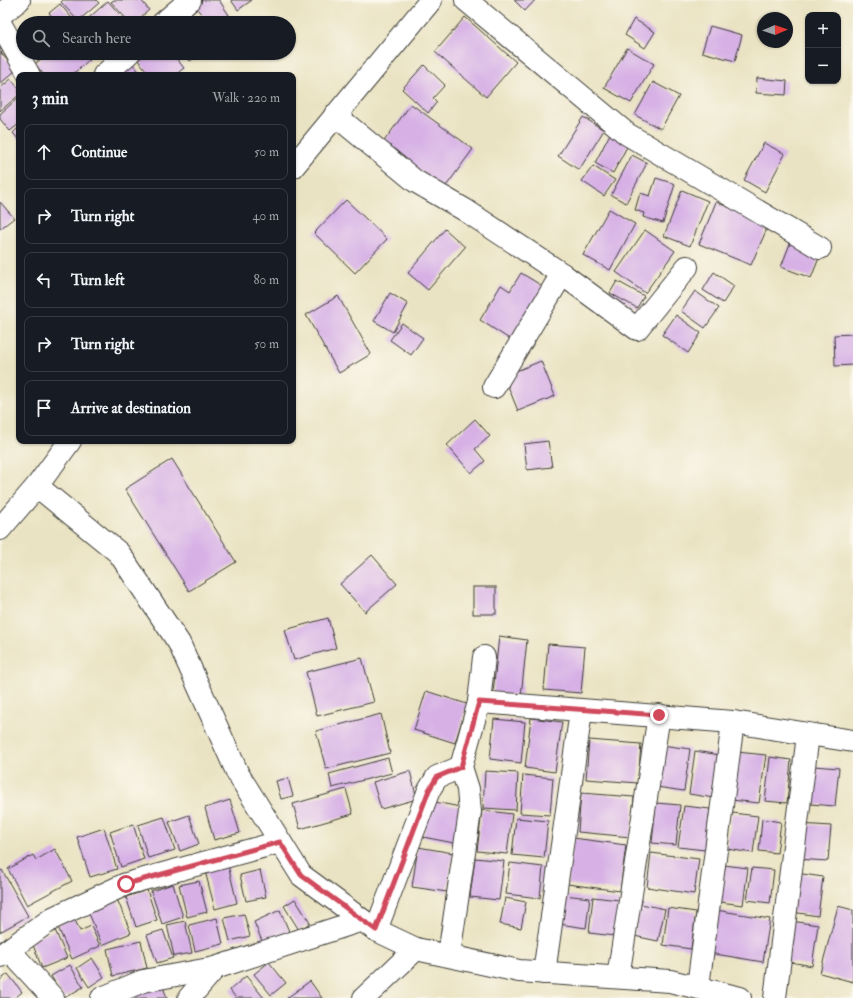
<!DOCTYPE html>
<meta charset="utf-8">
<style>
body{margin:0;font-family:"IM FELL Double Pica",serif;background:#242831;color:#f1f3f6}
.controls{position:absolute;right:12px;top:12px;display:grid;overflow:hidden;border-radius:8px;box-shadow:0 1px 3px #0004}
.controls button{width:36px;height:36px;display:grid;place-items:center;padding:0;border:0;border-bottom:1px solid #363941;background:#171b24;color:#f1f3f6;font:20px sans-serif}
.compass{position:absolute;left:757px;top:12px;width:36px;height:36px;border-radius:50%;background:#171b24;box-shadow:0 1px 3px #0004;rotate:88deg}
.stop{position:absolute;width:12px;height:12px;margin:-9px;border:3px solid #d1495b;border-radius:50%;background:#fff}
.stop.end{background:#d1495b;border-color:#fff;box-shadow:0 1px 4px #0008}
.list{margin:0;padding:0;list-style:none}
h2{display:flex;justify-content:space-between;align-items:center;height:52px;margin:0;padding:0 16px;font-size:17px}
h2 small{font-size:13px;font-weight:400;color:#9ea1a6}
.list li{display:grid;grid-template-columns:26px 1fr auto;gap:12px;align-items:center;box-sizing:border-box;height:56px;margin:0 8px 8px;padding:0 8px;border:1px solid #363941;border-radius:8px}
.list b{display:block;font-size:15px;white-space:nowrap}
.list em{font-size:13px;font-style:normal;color:#9ea1a6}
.icon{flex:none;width:22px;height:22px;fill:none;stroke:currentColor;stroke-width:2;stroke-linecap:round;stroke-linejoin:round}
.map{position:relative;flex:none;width:853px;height:998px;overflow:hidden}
.search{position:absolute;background:#171b24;box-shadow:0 1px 3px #0004;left:16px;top:16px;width:280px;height:44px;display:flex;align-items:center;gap:10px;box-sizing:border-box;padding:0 14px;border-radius:22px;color:#9ea1a6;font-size:15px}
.panel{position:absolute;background:#171b24;box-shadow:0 1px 3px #0004;left:16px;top:72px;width:280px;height:372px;border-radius:8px}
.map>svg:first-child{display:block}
.building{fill:#d7b1e6}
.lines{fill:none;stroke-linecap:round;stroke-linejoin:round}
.minor-casing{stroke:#3b3a35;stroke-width:24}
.tertiary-casing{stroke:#3b3a35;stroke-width:24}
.minor{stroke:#fff;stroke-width:22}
.tertiary{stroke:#fff;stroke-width:22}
.route{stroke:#d1495b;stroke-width:5}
</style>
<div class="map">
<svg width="853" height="998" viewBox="0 0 853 998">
<rect width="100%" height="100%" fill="#fbf7ec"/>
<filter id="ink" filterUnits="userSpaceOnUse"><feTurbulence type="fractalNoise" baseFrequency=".025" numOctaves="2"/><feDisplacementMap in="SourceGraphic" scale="8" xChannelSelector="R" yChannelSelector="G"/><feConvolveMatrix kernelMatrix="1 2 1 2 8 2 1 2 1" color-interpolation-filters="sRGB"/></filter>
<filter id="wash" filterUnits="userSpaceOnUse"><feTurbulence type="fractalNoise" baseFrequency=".012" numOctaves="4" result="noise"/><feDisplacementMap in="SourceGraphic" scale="16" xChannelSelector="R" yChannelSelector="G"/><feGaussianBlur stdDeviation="0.9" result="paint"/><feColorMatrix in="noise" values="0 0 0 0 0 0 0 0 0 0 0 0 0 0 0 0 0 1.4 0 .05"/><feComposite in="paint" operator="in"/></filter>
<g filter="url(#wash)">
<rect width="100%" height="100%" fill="#eae3c3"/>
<g id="blocks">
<!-- building -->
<g class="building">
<polygon points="63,0 96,0 99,3 78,21 61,2"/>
<polygon points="114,0 141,0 149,10 134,23 130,23 111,2"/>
<polygon points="203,0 219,0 229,15 218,23 208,23 195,6"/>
<polygon points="231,0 252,0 238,10"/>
<polygon points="514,0 535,0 525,11"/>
<polygon points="108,1 127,23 83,23"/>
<polygon points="60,4 76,23 58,23 49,13"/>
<polygon points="465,17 516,62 486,97 435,52"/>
<polygon points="634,19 655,32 645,48 625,35"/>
<polygon points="710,26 742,35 735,61 702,52"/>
<polygon points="0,47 3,51 1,53 16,70 0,84"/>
<polygon points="627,48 654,64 631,103 604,88"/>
<polygon points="48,53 85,53 90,59 72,75 44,75 35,64"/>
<polygon points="147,53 172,53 184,68 175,75 150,75 138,60"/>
<polygon points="184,53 201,53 190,61"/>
<polygon points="132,63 142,75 121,75 120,74"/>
<polygon points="424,65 445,85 433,98 437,102 428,113 402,89"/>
<polygon points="757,78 787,81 786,95 756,93"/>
<polygon points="11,79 19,89 19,95 0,111 0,88"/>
<polygon points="653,82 679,96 661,129 635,115"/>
<polygon points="19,97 19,124 10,131 0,119 0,114"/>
<polygon points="411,104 473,149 444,189 382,144"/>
<polygon points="583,117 604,130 579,170 558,156"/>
<polygon points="19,127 19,140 13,133"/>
<polygon points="611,132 629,143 613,173 595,163"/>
<polygon points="764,143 785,154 765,192 744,180"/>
<polygon points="632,155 647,163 626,203 611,195"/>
<polygon points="593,166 615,180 604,196 582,181"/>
<polygon points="656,178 675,184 663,223 643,217 644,213 635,210 640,193 650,196"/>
<polygon points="682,190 708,201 690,246 664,236"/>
<polygon points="346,200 387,239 355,273 314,233"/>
<polygon points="0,202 14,218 0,229"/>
<polygon points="716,202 769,224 751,265 699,244"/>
<polygon points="609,209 635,224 610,270 583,255"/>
<polygon points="445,229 465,247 428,290 408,273"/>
<polygon points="645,230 675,251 645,293 616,272"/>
<polygon points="791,241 821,253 811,278 781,267"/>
<polygon points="714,272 734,286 723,303 703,290"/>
<polygon points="521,273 544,287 511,340 480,320 501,285 510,291"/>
<polygon points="617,281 644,296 637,308 610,293"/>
<polygon points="695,291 719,308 705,328 681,311"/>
<polygon points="390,293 408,304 393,332 374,321"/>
<polygon points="338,296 371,354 339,373 306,315"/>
<polygon points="676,315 701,333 688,353 662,335"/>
<polygon points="402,323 423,338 411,355 390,340"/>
<polygon points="853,334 853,365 835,366 834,335"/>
<polygon points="541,361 555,396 518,411 504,376"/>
<polygon points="475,419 490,436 475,449 485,461 471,473 447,445"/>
<polygon points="548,441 552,467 527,470 524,444"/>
<polygon points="172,459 236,562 189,591 125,489"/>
<polygon points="372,555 397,584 365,612 340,584"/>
<rect x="473" y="587" width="23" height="27"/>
<polygon points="328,618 336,648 294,660 285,630"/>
<polygon points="499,636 527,640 521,696 493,693"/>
<polygon points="548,644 585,647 581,693 544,690"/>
<polygon points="362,658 374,702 317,716 306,672"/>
<polygon points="426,691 467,704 455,743 414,730"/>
<polygon points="381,714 390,753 326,769 316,731"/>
<polygon points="531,718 562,722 555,772 525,768"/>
<polygon points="494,719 525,722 521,763 490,759"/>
<polygon points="589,740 641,744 638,783 586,779"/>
<polygon points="662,745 690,749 684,791 656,787"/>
<polygon points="695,751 720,755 714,798 689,794"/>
<polygon points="737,752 766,755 759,803 731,800"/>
<polygon points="770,757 791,760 787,803 765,801"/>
<polygon points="388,758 392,773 332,788 329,774"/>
<polygon points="814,766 839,768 835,806 810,804"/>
<polygon points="410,771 417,799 381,809 373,782"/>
<polygon points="485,771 518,773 516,810 483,808"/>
<polygon points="523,775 553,778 550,815 520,813"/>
<polygon points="288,778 293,796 281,799 276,781"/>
<polygon points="346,789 353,814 300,829 293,804"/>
<polygon points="581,793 634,797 631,837 578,832"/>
<polygon points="230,800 240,833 214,840 205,808"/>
<polygon points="430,801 465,808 459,844 423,837"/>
<polygon points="656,803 680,805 676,845 652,843"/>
<polygon points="684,806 710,809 705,850 678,847"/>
<polygon points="482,810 512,814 507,854 477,851"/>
<polygon points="732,813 758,816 753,853 727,849"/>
<polygon points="189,815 199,844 180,851 169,822"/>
<polygon points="164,817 175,850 148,858 138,825"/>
<polygon points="516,818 548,821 544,858 512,855"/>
<polygon points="762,819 781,822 777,853 759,851"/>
<polygon points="133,824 144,859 121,867 110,832"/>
<polygon points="800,824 831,826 828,861 797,859"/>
<polygon points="104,828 117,869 90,877 77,837"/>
<polygon points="573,838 626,845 620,891 567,884"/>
<polygon points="418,847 453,853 447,892 412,887"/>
<polygon points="55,849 72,881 27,905 8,869 33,855 36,860"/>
<polygon points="651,853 699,859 694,894 647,887"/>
<polygon points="475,858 504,861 499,900 470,897"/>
<polygon points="510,863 543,867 540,898 506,894"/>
<polygon points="228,865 237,903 215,909 205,871"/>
<polygon points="724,865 748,868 743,905 720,902"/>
<polygon points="752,868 774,870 770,903 747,900"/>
<polygon points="2,870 28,916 0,932 0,871"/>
<polygon points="260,870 266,897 246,901 240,875"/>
<polygon points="796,873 823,877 818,916 792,912"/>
<polygon points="199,881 207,912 187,917 179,885"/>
<polygon points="173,884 183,917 162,924 151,891"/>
<polygon points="147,890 157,920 136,927 126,897"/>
<polygon points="564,895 590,898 586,928 559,924"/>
<polygon points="593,897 619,900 615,936 589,933"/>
<polygon points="505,898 526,902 521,928 500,924"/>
<polygon points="117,899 131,933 102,945 88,911"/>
<polygon points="295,899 310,923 299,930 284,906"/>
<polygon points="641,904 665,909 658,941 634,936"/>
<polygon points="838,906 853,910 853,982 820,973"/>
<polygon points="668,908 696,912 691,949 663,945"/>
<polygon points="280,910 291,936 265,948 254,922"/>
<polygon points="716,910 770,919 763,962 709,953"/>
<polygon points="244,914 250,936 230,941 224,918"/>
<polygon points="74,918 80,931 91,926 100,946 72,959 57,925"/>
<polygon points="217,918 223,944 195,951 189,925"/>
<polygon points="185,921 192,953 174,956 167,925"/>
<polygon points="791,921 818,925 812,966 785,961"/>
<polygon points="55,930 67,958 42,968 31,940"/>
<polygon points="163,930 173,958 157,963 147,935"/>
<polygon points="141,941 147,968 113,976 107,949"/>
<polygon points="92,958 104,977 89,987 77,968"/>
<polygon points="269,962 286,983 271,995 254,974"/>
<polygon points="70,965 83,987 64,998 51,976"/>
<polygon points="8,974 22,992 15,998 0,998 0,980"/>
<polygon points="246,976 264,998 236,998 230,990"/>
<polygon points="310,981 322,998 287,998"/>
<polygon points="162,984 167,998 132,998 131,996"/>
</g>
</g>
</g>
<g filter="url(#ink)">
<use href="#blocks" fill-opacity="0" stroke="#3b3a35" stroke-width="1"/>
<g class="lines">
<!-- minor casing -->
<g class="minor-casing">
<g id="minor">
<polyline points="466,0 627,134 820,248"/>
<polyline points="0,15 19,0"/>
<polyline points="0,23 29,75"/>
<polyline points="163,23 190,0"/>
<polyline points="104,75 129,53"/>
<polyline points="335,115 415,181 465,210 562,274 637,329 687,267"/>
<polyline points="494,387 562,274"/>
<polyline points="37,486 119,553 179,643 238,774 301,875 362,920 376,930 416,949 519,971 670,981 740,998"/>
<polyline points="479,702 733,722 853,741"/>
<polyline points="376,930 429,790 437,777 461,767"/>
<polyline points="9,950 53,998"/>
<polyline points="449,955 470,812 468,789 461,767 479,702 484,657"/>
<polyline points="0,956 53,918 126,884 280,842"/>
<polyline points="544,973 581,711"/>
<polyline points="618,977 659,715"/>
<polyline points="698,986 733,722"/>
<polyline points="102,998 143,981 215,968 362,920"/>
<polyline points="189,998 215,968"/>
<polyline points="364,998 416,949"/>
<polyline points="775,998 808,735"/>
</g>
</g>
<!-- tertiary casing -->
<g class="tertiary-casing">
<g id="tertiary">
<polyline points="293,167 431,0"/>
<polyline points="0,529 37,486 70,441"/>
</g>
</g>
<!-- minor -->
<use href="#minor" class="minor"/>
<!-- tertiary -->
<use href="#tertiary" class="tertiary"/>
</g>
</g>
<g class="lines" filter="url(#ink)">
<!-- route -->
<polyline class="route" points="126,884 280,842 301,875 376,930 429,790 437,777 461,767 479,702 659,715"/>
</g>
</svg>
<div class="controls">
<button>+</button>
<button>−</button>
</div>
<svg class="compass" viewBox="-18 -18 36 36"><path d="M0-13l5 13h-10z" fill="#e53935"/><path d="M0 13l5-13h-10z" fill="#9ea1a6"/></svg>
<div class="stop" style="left:126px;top:884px"></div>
<div class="stop end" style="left:659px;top:715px"></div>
<div class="search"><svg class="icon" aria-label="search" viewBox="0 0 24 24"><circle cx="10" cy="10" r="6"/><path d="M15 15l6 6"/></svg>Search here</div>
<section class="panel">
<h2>3 min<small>Walk · 220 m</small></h2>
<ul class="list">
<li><svg class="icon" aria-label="ahead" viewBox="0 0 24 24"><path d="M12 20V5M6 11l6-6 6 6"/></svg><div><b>Continue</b></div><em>50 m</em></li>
<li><svg class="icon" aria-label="right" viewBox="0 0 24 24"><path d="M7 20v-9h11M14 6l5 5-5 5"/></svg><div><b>Turn right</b></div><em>40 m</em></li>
<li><svg class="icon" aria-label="left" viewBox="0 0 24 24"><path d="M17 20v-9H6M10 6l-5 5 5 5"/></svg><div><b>Turn left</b></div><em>80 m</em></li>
<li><svg class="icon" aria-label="right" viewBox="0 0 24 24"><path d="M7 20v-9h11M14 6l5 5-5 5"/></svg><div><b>Turn right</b></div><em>50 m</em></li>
<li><svg class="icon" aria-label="arrive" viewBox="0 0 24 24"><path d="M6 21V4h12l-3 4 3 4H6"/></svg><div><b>Arrive at destination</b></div></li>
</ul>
</section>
</div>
